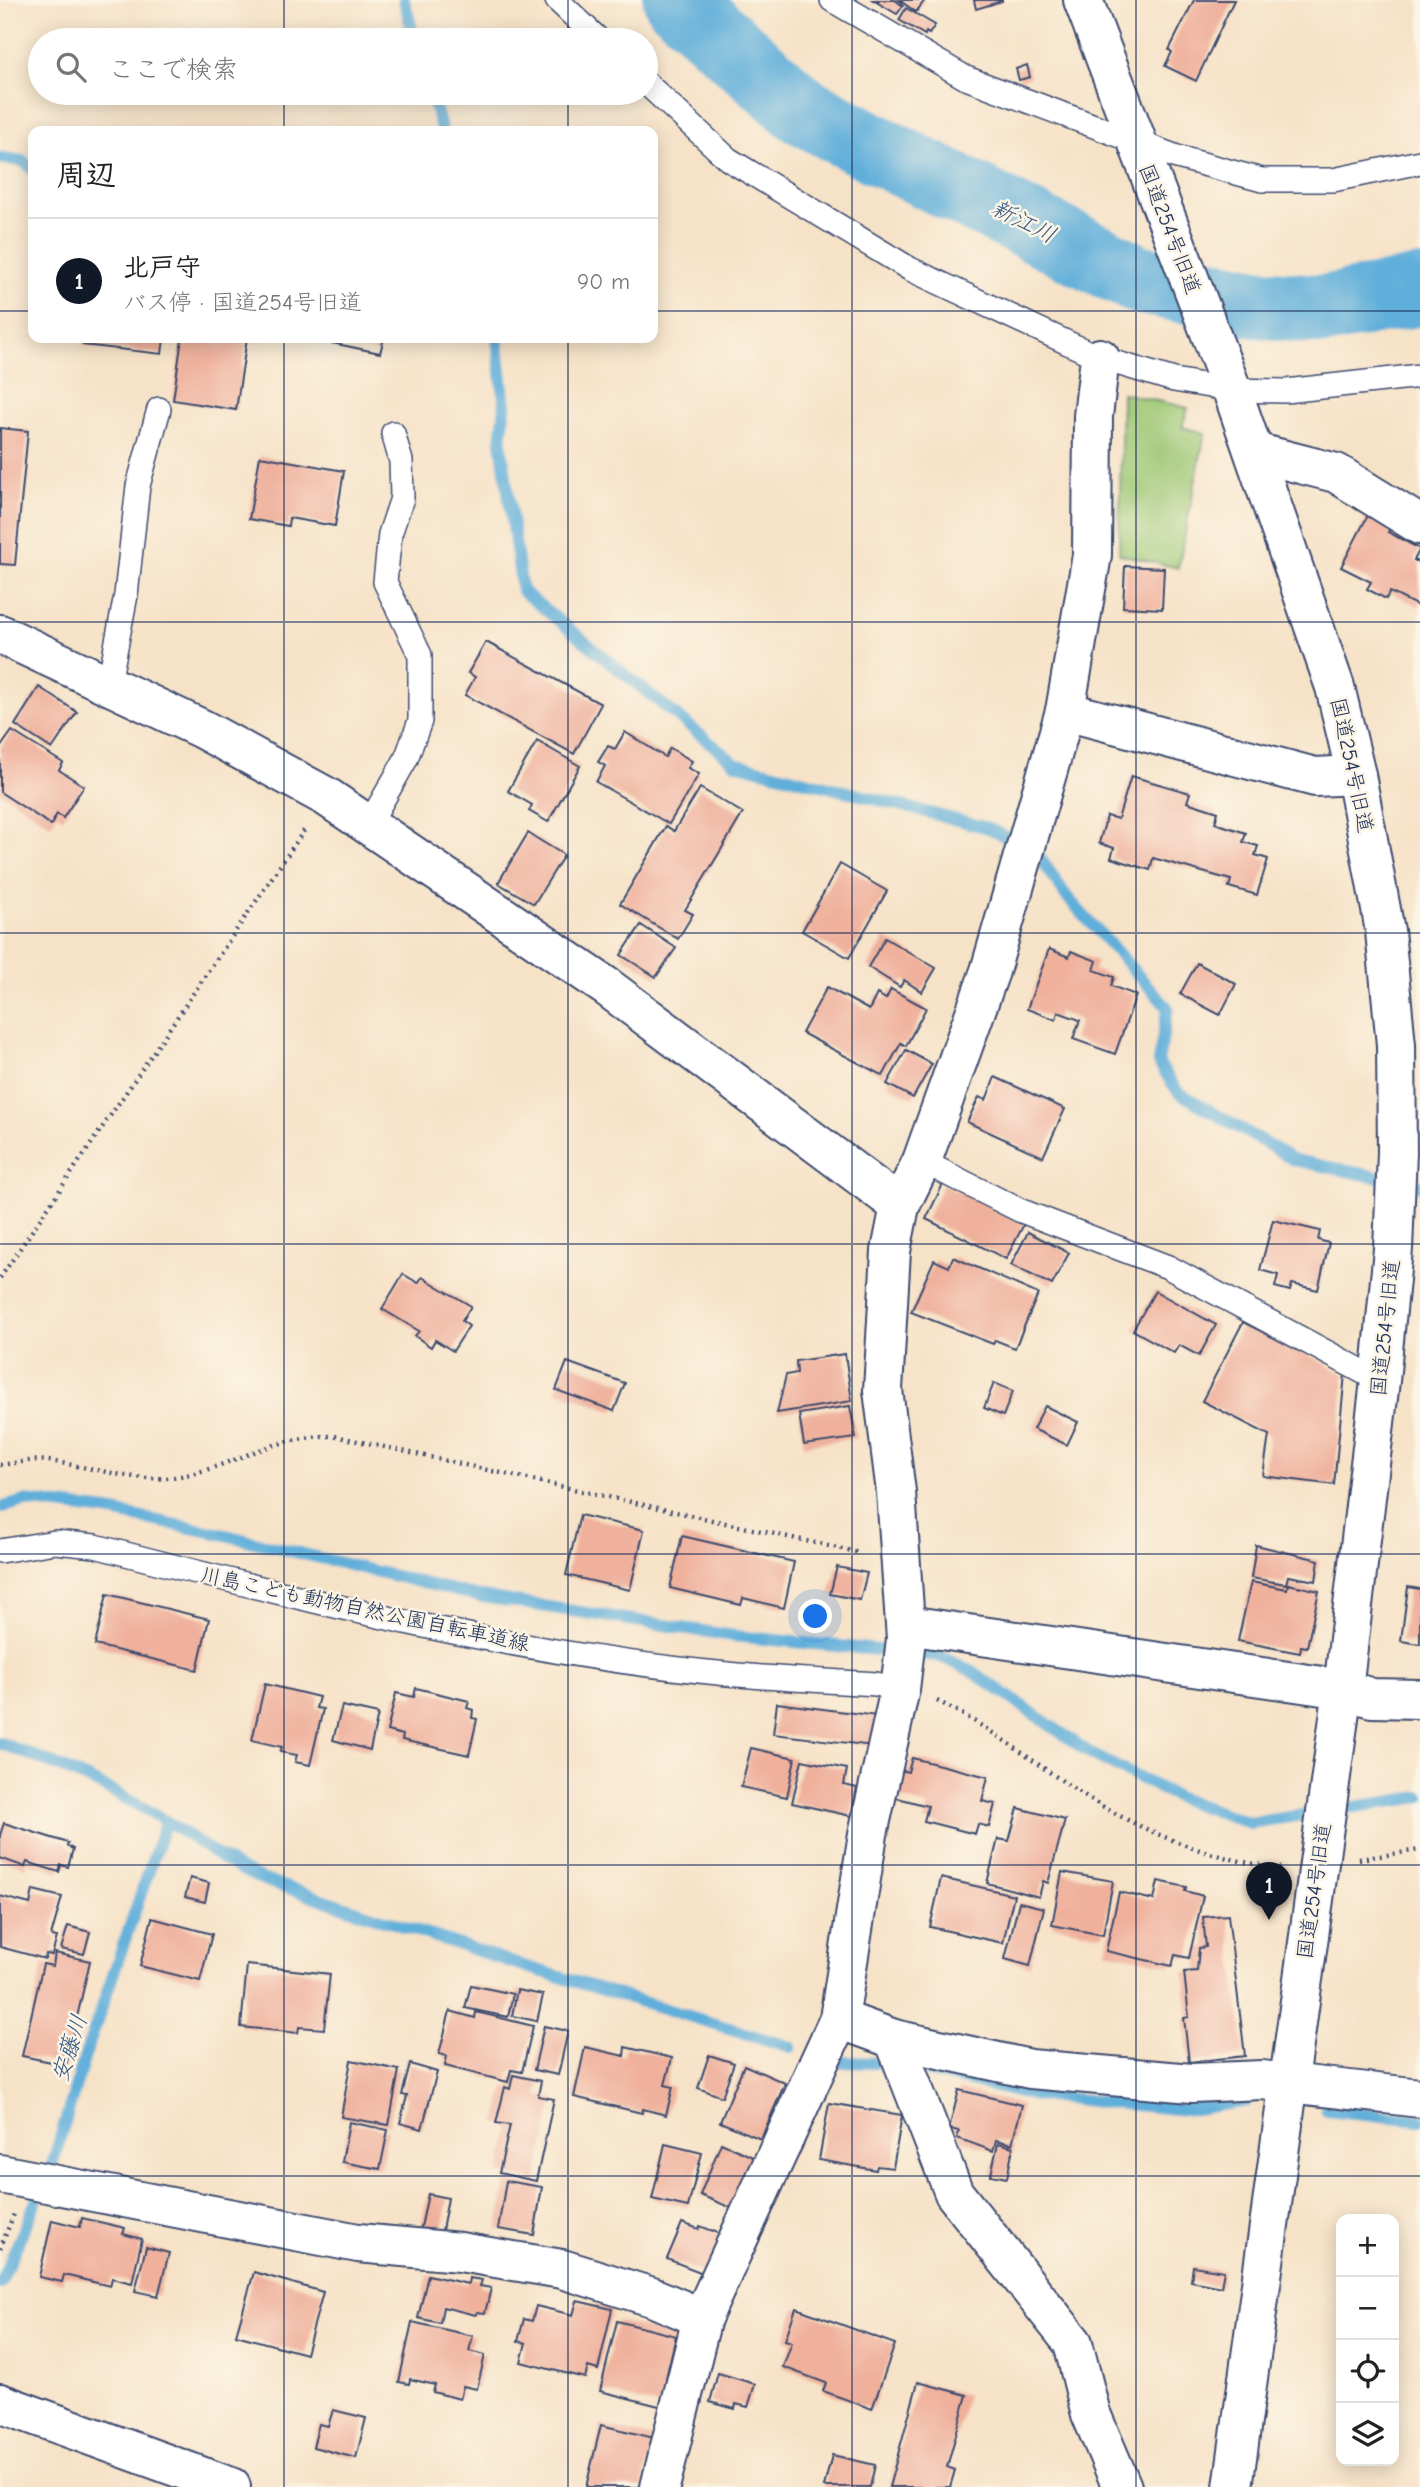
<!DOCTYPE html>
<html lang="ja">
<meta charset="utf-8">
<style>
body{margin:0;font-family:"Comic Neue","Klee One",sans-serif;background:#f6f6f6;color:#222}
.controls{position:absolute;right:21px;bottom:21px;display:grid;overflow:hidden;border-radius:14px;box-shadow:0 4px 18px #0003}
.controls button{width:63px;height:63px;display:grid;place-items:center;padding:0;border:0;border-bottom:2px solid #e0e0e0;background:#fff;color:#222;font:35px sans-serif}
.you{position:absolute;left:816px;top:1617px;width:24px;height:24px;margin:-18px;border:5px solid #fff;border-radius:50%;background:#1a73e8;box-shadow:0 0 0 10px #1a73e833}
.badge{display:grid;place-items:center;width:46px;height:46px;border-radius:50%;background:#111827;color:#fff;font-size:23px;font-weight:700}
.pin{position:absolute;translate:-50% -58px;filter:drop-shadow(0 2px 4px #0008)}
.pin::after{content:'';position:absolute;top:37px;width:24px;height:21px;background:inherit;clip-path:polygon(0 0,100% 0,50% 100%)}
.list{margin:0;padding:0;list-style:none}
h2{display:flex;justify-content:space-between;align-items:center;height:91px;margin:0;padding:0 28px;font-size:30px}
h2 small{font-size:23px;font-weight:400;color:#767676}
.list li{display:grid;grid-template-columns:46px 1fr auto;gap:21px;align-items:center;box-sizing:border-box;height:126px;padding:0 28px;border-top:2px solid #e0e0e0}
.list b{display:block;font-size:26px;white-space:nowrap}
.list p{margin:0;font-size:23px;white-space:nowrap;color:#767676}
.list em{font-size:23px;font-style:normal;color:#767676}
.icon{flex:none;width:38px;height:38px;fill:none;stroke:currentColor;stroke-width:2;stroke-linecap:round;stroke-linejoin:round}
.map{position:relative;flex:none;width:1420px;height:2487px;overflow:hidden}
.search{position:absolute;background:#fff;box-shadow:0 4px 18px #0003;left:28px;top:28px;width:630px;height:77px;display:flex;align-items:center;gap:18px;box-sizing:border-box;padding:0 24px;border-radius:38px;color:#767676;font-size:26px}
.panel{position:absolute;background:#fff;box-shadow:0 4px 18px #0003;left:28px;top:126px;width:630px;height:217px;border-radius:14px}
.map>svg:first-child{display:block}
.green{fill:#9cc774;stroke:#5c7b69;stroke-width:2}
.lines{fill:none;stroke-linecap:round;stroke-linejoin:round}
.stream{stroke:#60afda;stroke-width:12}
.river{stroke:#60afda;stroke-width:70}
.building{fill:#efb09c}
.service-casing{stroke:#3c4a6e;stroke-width:26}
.minor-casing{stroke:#3c4a6e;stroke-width:42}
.tertiary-casing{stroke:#3c4a6e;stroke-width:42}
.path{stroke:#3c4a6e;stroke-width:4.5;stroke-dasharray:2 5;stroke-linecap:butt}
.service{stroke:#fff;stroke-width:23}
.minor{stroke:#fff;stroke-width:38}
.tertiary{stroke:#fff;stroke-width:38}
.grid{fill:none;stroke:#1b2f5e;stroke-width:2;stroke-opacity:0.55}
.labels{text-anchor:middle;stroke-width:5;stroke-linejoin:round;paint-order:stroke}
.street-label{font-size:21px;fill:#1b2f5e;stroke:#fcf5e5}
.water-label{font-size:23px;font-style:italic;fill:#305583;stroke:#fcf5e5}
</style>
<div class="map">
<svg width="1420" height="2487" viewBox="0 0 1420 2487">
<rect width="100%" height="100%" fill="#fcf5e5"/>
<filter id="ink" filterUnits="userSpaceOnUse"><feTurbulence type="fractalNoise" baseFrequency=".0143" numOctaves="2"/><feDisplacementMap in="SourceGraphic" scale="14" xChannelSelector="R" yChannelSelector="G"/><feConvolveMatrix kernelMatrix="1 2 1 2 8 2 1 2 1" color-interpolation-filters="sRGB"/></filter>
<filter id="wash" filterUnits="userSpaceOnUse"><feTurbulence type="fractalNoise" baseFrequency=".00686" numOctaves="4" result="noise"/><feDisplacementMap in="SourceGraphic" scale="28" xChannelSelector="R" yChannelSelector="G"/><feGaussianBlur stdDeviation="1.57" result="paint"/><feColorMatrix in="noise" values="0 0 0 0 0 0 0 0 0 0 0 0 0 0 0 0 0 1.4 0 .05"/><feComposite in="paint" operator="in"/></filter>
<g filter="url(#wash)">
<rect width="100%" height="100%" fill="#f6e2c7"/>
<!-- green -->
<polygon class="green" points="1122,393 1188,408 1182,427 1205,433 1178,568 1119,554"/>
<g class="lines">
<!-- stream -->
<g class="stream">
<polyline points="404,0 415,40"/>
<polyline points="431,93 442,131"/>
<polyline points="0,158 23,161 33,170"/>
<polyline points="497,338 505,406 501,442 522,591 735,763 988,828 1036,852 1067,897 1168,1008 1158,1062 1178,1092 1294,1160 1420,1186"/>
<polyline points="0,1508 25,1501 108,1511 221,1534 477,1596 734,1636 939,1656 970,1670 1093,1755 1181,1799 1250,1823 1420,1797"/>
<path d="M0 1743C57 1764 114 1789 167 1822 200 1842 227 1866 264 1880L517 1964 791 2047"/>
<polyline points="842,2062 876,2063"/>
<polyline points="929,2072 1032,2095 1187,2110 1247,2101"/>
<polyline points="1326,2110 1420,2120"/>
<polyline points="0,2284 52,2165 84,2059 166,1821"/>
</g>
<!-- river -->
<polyline class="river" points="678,0 801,109 868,145 1138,279 1255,303 1324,310 1420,291"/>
</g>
<g id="blocks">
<!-- building -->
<g class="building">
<polygon points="873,0 895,0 903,6 897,14"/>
<polygon points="899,0 925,0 916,12"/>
<polygon points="974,0 1002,0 1002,1 976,9"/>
<polygon points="1194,0 1234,0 1196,81 1165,66 1172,52 1169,50"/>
<polygon points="906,8 935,25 929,34 926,32 925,35 899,20"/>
<polygon points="1027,65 1030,77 1019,80 1016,69"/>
<polygon points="83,338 164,338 162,354 83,345"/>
<polygon points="182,338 247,338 236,410 173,400"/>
<polygon points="328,338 384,338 380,353 327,342"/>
<polygon points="0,428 28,431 15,565 0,564"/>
<polygon points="260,456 344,471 335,526 289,518 288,526 249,519"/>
<polygon points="1368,515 1391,527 1388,532 1420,549 1414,560 1420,563 1420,607 1390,592 1386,599 1367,589 1371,582 1341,567"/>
<polygon points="1125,566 1164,568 1162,609 1123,607"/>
<polygon points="486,642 601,704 574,754 465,695 475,677 468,673"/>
<polygon points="39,687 77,712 52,749 15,725"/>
<polygon points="12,731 63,763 59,770 84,786 63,818 57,814 51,825 0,792 0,748"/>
<polygon points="625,732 665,757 670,748 692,761 688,768 699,774 669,824 596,782 605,766 598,762 608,746 615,749"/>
<polygon points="537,741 580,766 548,822 529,811 532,805 508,791"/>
<polygon points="1131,776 1190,793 1187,802 1218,812 1215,823 1246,833 1243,842 1258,846 1255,855 1268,859 1257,895 1229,887 1231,880 1153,858 1150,870 1111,858 1114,848 1099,843 1107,816 1118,819"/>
<polygon points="700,788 743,813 685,910 693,914 678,939 620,904 666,826 674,831"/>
<polygon points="528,833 564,855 534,904 498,883"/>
<polygon points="840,864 887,891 849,958 802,931"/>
<polygon points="641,925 676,948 656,977 621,955"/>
<polygon points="885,938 936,968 922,992 904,980 900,987 868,967"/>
<polygon points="1049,949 1069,957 1071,951 1097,961 1094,970 1114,977 1111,986 1136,995 1115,1054 1073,1039 1080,1020 1058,1012 1056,1020 1027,1009"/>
<polygon points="1197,963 1236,984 1220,1015 1180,994"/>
<polygon points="827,987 869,1010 877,994 886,999 891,989 926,1008 906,1046 901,1043 883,1076 802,1033"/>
<polygon points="906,1050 932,1064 913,1098 887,1084"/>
<polygon points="995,1077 1065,1109 1043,1157 967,1122 979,1097 986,1100"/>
<polygon points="943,1184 1024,1224 1006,1259 926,1219"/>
<polygon points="1273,1220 1320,1231 1318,1240 1329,1243 1318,1290 1292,1284 1290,1291 1275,1287 1278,1275 1260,1270"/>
<polygon points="1028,1232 1069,1253 1052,1285 1011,1265"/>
<polygon points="953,1257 1038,1294 1015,1348 995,1340 993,1344 911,1312 934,1260 949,1267"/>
<polygon points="403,1274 418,1283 422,1277 471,1306 462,1321 469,1326 453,1351 435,1340 431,1347 415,1336 419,1331 382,1309"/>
<polygon points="1155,1291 1216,1325 1199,1356 1179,1345 1174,1353 1133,1330"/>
<polygon points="1243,1322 1345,1374 1334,1485 1263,1476 1269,1435 1202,1401"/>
<polygon points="845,1354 852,1401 777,1413 786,1375 797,1373 796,1361"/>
<polygon points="567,1362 625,1383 614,1411 556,1390"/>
<polygon points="994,1383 1013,1391 1003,1416 984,1408"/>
<polygon points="850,1406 856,1438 804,1445 799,1414"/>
<polygon points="1045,1406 1078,1422 1067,1445 1033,1429"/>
<polygon points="580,1515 644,1530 630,1590 566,1575"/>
<polygon points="682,1536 794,1562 784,1608 743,1598 741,1605 670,1588"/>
<polygon points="1256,1545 1319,1560 1316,1581 1288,1576 1286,1584 1251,1578"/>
<polygon points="837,1567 867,1573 860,1600 830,1594"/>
<polygon points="1251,1582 1287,1589 1288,1584 1319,1591 1307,1647 1301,1646 1300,1653 1238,1641"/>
<polygon points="1408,1587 1420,1589 1420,1644 1401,1641"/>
<polygon points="107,1594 209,1619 197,1670 95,1645"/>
<polygon points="265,1684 319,1697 316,1708 323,1709 310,1765 295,1762 297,1755 280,1752 282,1747 252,1740"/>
<polygon points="416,1688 469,1701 467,1708 473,1710 472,1718 477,1719 469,1755 402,1740 403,1735 387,1731 396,1693 414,1697"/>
<polygon points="777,1703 877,1716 873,1746 773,1734"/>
<polygon points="342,1706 378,1714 370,1750 333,1740"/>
<polygon points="751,1748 795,1758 787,1797 741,1787"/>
<polygon points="912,1758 988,1777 982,1801 995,1804 989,1827 978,1824 975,1834 924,1821 928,1806 894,1797 901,1770 908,1772"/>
<polygon points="802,1760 847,1769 844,1785 857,1788 851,1816 792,1803"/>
<polygon points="1018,1808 1065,1820 1048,1883 1043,1881 1039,1897 987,1883 998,1839 1009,1841"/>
<polygon points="4,1823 68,1843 67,1846 73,1849 68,1867 61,1865 59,1872 27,1862 25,1867 0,1858 0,1835"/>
<polygon points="1062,1872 1113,1881 1103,1935 1052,1925"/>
<polygon points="190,1878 209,1883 205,1902 185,1897"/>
<polygon points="941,1878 1014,1895 1003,1943 930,1927"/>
<polygon points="1158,1881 1186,1887 1185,1891 1203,1896 1189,1958 1175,1955 1172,1966 1106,1951 1119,1892 1154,1900"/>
<polygon points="33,1890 62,1897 51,1936 57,1937 52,1955 46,1954 45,1959 0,1947 0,1896 30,1904"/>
<polygon points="1019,1902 1044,1908 1030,1966 1005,1959"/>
<polygon points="1228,1915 1245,2056 1189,2062 1184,2018 1189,2017 1184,1972 1197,1971 1199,1948 1206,1947 1203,1917"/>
<polygon points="152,1918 212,1934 200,1981 140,1966"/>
<polygon points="68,1926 90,1932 84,1954 61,1949"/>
<polygon points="55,1953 90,1961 66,2065 22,2056 43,1964 53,1966"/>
<polygon points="247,1965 330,1974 324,2029 299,2027 298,2033 241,2027"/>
<polygon points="471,1985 513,1994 508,2017 465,2008"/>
<polygon points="517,1990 543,1995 537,2021 512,2016"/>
<polygon points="450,2011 475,2018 476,2012 533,2026 522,2072 511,2070 508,2082 445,2066 447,2056 439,2054"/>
<polygon points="544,2026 568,2031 558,2075 534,2070"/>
<polygon points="585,2047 624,2056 625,2047 672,2058 665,2085 673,2087 666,2115 643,2109 642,2113 574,2097"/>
<polygon points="709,2055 734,2063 722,2097 698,2088"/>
<polygon points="351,2060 399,2070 389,2125 341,2117"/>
<polygon points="410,2064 437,2072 422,2129 400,2123 407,2096 402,2095"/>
<polygon points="744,2065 785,2083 761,2139 720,2122"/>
<polygon points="513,2075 541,2081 538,2096 554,2099 536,2181 499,2173 510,2125 496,2123 505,2087 510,2089"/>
<polygon points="959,2090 1022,2105 1012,2144 996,2140 993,2151 957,2138 959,2131 949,2129"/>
<polygon points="829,2103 902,2115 893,2168 877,2166 876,2170 819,2160"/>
<polygon points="349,2122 388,2130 380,2169 342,2162"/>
<polygon points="721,2143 760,2160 739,2211 700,2195"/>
<polygon points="998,2143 1013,2147 1007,2178 991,2175"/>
<polygon points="665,2144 702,2153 688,2207 652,2199"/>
<polygon points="506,2181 542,2187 534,2235 498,2229"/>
<polygon points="428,2194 448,2198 441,2236 420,2232"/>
<polygon points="82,2218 125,2228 123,2234 142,2239 132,2283 112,2278 110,2286 64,2275 62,2282 39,2277 52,2220 80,2227"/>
<polygon points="682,2223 699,2229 700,2226 721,2234 705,2274 667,2259"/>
<polygon points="146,2247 169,2253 158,2296 135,2291"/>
<polygon points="1193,2266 1224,2271 1221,2287 1191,2281"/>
<polygon points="254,2272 323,2292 306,2354 236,2335"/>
<polygon points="428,2275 468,2284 469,2278 482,2280 480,2286 491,2288 485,2313 477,2312 476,2315 443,2307 440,2323 418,2318"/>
<polygon points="577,2301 612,2309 598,2370 588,2367 585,2378 521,2362 526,2343 518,2341 524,2319 532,2321 536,2306 573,2315"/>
<polygon points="796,2308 895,2344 872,2409 823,2391 826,2383 783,2367 792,2342 785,2340"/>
<polygon points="617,2321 676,2336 666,2378 670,2379 663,2407 600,2391"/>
<polygon points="412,2322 473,2336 469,2351 485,2355 477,2389 463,2386 460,2399 433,2392 435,2385 410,2379 409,2384 399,2382"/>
<polygon points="718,2373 755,2384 748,2407 736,2404 735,2409 710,2402"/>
<polygon points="918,2382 967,2395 947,2467 955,2470 950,2487 889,2487"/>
<polygon points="333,2410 366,2418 356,2458 313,2447 319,2424 328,2426"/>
<polygon points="601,2425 654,2438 642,2487 586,2487"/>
<polygon points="832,2455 875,2465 870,2487 824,2487"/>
</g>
</g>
</g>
<g filter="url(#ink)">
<use href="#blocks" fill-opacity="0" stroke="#3c4a6e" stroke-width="2"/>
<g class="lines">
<!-- service casing -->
<g class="service-casing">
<g id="service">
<polyline points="557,0 599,40"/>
<polyline points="832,0 966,78 1177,157 1262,180 1333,180 1420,162"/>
<polyline points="646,83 728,159 910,269 1100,358 1174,380 1232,390 1286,391 1420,376"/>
<polyline points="109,683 126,595 138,486 159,409"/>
<polyline points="369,824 406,759 420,721 420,655 385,582 390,534 402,498 401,461 393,433"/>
<polyline points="922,1161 1019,1210 1168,1267 1380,1381"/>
<path d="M0 1551 55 1542 95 1546C303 1600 513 1654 728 1674 777 1679 827 1681 876 1684L900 1689"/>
</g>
</g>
<!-- minor casing -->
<g class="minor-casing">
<g id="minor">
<polyline points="1254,452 1336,473 1420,525"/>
<polyline points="0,634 202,729 327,797 607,987 900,1206"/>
<polyline points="1065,711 1315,777 1356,775"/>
<polyline points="907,1625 1343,1689"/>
<polyline points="839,2019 894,2039 1030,2069 1192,2083 1262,2080 1420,2098"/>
<polyline points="894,2039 954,2193 1073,2343 1091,2414 1122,2487"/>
<polyline points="0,2174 358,2243 460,2252 562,2269 652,2297 702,2318"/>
<polyline points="0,2403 231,2487"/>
<polyline points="660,2487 702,2318 839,2019 868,1834 900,1689 906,1639 896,1492 883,1390 891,1251 900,1206 922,1161 990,971 1065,711 1092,555 1093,416 1100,358"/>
</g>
</g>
<!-- tertiary casing -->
<g class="tertiary-casing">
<g id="tertiary">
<polyline points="1083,0 1232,390 1335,687 1356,775 1385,931 1396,1045 1397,1152 1393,1249 1380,1381 1343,1689 1233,2487"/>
<polyline points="1343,1689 1372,1698 1420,1699"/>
</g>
</g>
<!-- path -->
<g class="path">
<polyline points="0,1278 305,829"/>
<path d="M0 1465C16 1463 32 1459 48 1461 89 1466 134 1483 175 1477 234 1468 269 1435 335 1436L860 1553"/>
<path d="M937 1701C994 1728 1042 1770 1095 1802 1152 1836 1215 1860 1281 1868"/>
<polyline points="1359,1859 1420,1850"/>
<polyline points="0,2249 14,2214"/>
</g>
<!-- service -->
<use href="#service" class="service"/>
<!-- minor -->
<use href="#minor" class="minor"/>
<!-- tertiary -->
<use href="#tertiary" class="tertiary"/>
</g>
</g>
<!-- grid -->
<path class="grid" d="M284 0V40M568 0V40M852 0V2487M1136 0V2487M284 93V131M568 93V131M0 311H33M653 311H1420M284 338V2487M568 338V2487M0 622H1420M0 933H1420M0 1244H1420M0 1554H1420M0 1865H1420M0 2176H1420"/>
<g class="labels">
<!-- street labels -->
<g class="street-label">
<text transform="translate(1170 229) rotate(69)" y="7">国道254号旧道</text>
<text transform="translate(1352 765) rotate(78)" y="7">国道254号旧道</text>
<text transform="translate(1385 1328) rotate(-84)" y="7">国道254号旧道</text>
<text transform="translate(365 1609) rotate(12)" y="7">川島こども動物自然公園自転車道線</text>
<text transform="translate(1314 1891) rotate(-82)" y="7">国道254号旧道</text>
</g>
<!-- water labels -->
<g class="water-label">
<text transform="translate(1024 221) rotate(27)" y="8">新江川</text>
<text transform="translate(69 2048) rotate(-72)" y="8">安藤川</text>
</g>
</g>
</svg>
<div class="controls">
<button>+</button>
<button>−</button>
<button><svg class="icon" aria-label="locate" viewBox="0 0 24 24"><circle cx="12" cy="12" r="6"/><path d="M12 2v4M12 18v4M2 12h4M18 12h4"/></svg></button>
<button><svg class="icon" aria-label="layers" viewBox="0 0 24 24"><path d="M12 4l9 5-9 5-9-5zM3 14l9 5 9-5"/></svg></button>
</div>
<div class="you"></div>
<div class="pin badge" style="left:1269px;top:1920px">1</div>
<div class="search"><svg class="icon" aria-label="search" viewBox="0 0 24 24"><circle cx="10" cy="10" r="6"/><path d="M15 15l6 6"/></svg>ここで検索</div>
<section class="panel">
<h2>周辺<small></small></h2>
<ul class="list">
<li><span class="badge">1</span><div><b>北戸守</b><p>バス停 · 国道254号旧道</p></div><em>90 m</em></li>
</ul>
</section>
</div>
